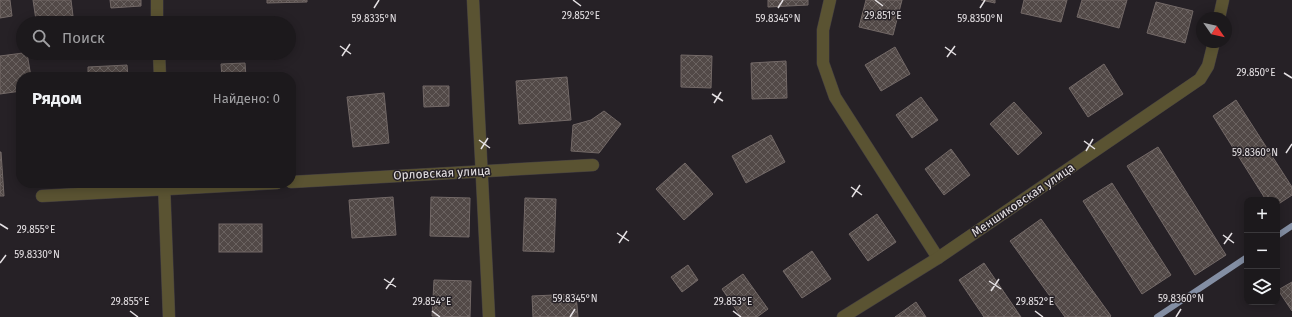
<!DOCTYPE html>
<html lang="ru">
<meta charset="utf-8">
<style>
body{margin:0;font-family:"Fira Sans",sans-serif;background:#292629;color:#f1f3f6}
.controls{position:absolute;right:12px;bottom:12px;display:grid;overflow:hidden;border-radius:8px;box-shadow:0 2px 10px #0003}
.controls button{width:36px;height:36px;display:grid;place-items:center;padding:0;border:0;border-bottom:1px solid #3a383b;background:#1c191c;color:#f1f3f6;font:20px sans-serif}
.compass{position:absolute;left:1196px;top:12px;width:36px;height:36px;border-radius:50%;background:#1c191c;box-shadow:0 2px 10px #0003;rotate:124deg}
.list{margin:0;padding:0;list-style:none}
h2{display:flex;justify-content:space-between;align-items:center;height:52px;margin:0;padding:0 16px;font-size:17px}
h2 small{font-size:13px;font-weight:400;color:#a0a0a3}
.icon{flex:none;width:22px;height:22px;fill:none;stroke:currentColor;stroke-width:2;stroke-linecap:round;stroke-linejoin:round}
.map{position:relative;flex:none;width:1292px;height:317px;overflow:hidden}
.search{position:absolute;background:#1c191c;box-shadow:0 2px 10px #0003;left:16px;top:16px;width:280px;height:44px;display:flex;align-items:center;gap:10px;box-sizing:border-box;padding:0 14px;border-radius:22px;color:#a0a0a3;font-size:15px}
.panel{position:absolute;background:#1c191c;box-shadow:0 2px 10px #0003;left:16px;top:72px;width:280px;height:116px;border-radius:16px}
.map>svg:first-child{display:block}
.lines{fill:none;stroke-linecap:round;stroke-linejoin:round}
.stream{stroke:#838ea3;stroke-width:6}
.building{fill:url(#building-cross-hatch);stroke:#736967}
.minor-casing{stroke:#413c41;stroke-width:13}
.minor{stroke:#5a5332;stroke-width:12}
.ticks{fill:none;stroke:#e5e1e4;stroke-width:1.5}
.labels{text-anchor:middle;stroke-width:3;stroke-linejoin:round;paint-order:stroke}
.street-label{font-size:12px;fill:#e5e1e4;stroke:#262126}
.ticks-label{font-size:10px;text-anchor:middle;fill:#e5e1e4;stroke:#262126;stroke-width:3;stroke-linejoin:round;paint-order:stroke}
</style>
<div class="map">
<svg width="1292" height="317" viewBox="0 0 1292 317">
<defs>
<pattern id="building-cross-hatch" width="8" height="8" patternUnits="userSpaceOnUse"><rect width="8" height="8" fill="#524947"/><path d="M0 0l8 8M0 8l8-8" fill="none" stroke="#6b6361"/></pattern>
</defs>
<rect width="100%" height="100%" fill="#262126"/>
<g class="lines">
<!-- stream -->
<g class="stream">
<polyline points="1277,236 1292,226"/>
<polyline points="1157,317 1247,257"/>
</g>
</g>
<!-- building -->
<g class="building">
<polygon points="0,0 10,0 12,16 0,18"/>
<polygon points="33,0 71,0 73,16 36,20"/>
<polygon points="110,0 141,0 141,6 111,8"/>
<polygon points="267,0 307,0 307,2 267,3"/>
<polygon points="768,0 808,0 808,5 768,7"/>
<polygon points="866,0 902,0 893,35 859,27"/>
<polygon points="981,0 995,0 995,3"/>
<polygon points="1024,0 1067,0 1061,22 1021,13"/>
<polygon points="1082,0 1127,0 1119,28 1077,17"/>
<polygon points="1156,2 1193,11 1185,43 1147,33"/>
<polygon points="895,47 910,74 881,91 865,65"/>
<polygon points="23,53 27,53 31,77 21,77 21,91 0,94 0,56"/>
<polygon points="681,55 712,56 711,88 681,87"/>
<polygon points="786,61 787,98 752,99 751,63"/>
<polygon points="245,63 246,77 222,77 221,64"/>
<polygon points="1104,64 1123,94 1088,117 1069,88"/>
<polygon points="127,65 128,77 88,77 88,67"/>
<polygon points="567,77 571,120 519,124 516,81"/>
<polygon points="423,86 449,86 449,106 424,107"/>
<polygon points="384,93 389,143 353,147 347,97"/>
<polygon points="921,97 938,120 912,138 896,115"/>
<polygon points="1236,100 1292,187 1292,195 1277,205 1277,200 1266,200 1213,116"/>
<polygon points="1014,102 1042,133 1018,155 990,124"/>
<polygon points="604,111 621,124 599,153 571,151 573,125 591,120"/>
<polygon points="771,135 785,162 746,183 732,156"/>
<polygon points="1158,147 1226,255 1195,275 1127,166"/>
<polygon points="951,149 970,175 944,195 925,169"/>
<polygon points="0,152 1,152 4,196 0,196"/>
<polygon points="685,163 713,194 684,220 656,189"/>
<polygon points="1112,183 1171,275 1142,294 1083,201"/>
<polygon points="393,197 396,235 352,238 349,200"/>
<polygon points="431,197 470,198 469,237 430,236"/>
<polygon points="525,198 556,199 554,252 523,251"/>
<polygon points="877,214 896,242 868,261 849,234"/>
<polygon points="1041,219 1111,316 1110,317 1065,317 1010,241"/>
<rect x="219" y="224" width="43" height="28"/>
<polygon points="812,251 831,279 802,298 783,271"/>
<polygon points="984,263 1021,317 984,317 959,280"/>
<polygon points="688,265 698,280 682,292 671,277"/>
<polygon points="743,274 768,309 757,317 741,317 722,289"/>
<polygon points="434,280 471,281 470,317 432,316"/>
<polygon points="1292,282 1292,311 1278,290"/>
<polygon points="576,294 578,317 533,317 532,296"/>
<polygon points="916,302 926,317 895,317"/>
</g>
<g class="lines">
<!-- minor casing -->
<g class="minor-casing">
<g id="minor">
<polyline points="157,0 157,23"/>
<polyline points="473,0 489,317"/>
<polyline points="830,0 823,30 823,63 835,97 938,258"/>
<polyline points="1219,18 1223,0"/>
<polyline points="159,53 160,77"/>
<polyline points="291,182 593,165"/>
<polyline points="164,183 169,317"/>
<polyline points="42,196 277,183"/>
<polyline points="843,317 938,258 1200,79 1208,66 1214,42"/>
</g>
</g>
<!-- minor -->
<use href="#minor" class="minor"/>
</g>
<!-- ticks -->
<path class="ticks" d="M573 0 581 6M875 0 883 6M374 8 379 0M778 8 783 0M980 8 985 0M340 46 351 54M945 47 956 55M342 56 350 44M947 57 955 46M1284 73 1292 78M712 94 723 101M714 103 721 92M479 140 490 148M1084 141 1095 149M481 149 488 138M1086 151 1093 139M1286 153 1292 144M851 187 862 195M852 197 860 185M0 224 8 229M617 233 629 241M1223 235 1234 243M619 243 627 231M1224 244 1232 233M0 263 6 255M384 279 396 287M989 281 1001 289M386 289 394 278M991 291 999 279M130 311 138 317M432 311 440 317M733 311 741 317M1035 311 1043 317M570 317 575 309M1176 317 1181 309"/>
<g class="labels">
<!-- street labels -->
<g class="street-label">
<text transform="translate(442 173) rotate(-3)" y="4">Орловская улица</text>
<text transform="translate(1023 200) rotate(-34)" y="4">Меншиковская улица</text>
</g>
</g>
<g class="ticks-label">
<text x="581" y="19">29.852°E</text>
<text x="883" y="19">29.851°E</text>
<text x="374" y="22">59.8335°N</text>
<text x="778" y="22">59.8345°N</text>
<text x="980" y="22">59.8350°N</text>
<text x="1256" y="76">29.850°E</text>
<text x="1255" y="156">59.8360°N</text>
<text x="36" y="233">29.855°E</text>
<text x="37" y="258">59.8330°N</text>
<text x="575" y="302">59.8345°N</text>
<text x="1181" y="302">59.8360°N</text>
<text x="130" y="305">29.855°E</text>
<text x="432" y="305">29.854°E</text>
<text x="733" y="305">29.853°E</text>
<text x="1035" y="305">29.852°E</text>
</g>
</svg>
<div class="controls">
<button>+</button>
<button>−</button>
<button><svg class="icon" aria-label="layers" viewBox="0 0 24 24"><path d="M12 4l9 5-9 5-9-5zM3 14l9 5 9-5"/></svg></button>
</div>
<svg class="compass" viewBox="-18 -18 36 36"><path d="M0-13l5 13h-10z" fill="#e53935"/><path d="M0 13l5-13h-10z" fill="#a0a0a3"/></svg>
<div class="search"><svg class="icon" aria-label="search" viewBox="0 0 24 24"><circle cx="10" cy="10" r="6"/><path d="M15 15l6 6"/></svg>Поиск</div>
<section class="panel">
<h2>Рядом<small>Найдено: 0</small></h2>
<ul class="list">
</ul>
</section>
</div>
